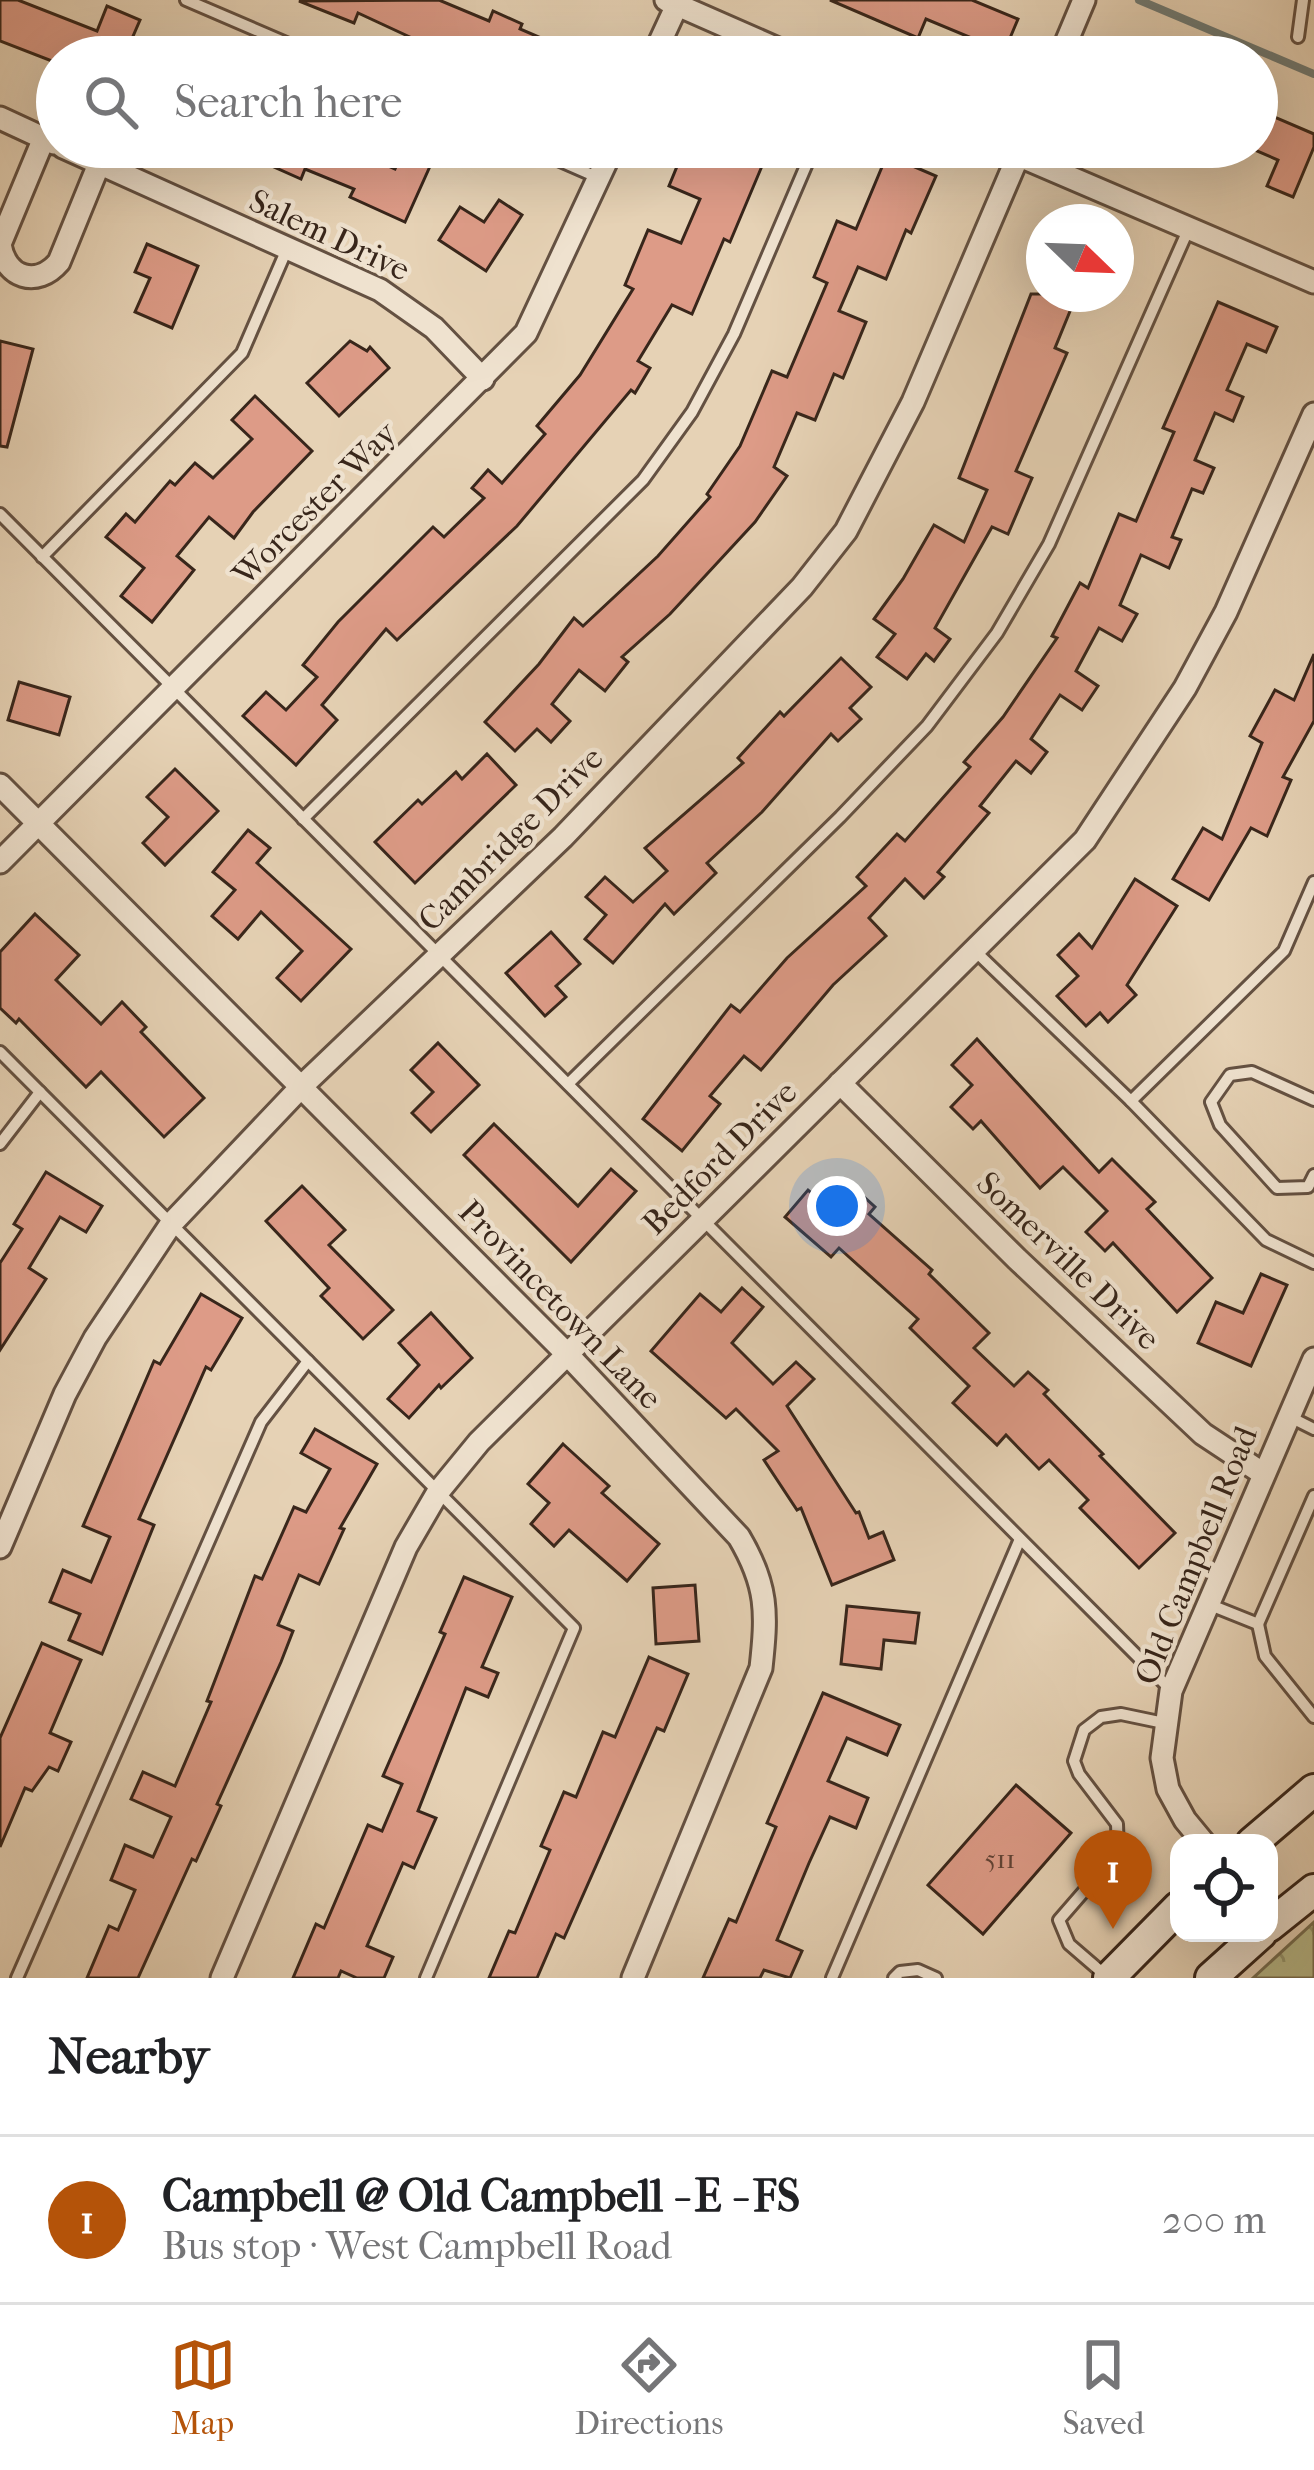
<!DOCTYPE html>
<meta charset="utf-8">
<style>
body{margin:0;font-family:"IM FELL French Canon",serif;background:#f2f2f2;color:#202124}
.controls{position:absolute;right:36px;bottom:36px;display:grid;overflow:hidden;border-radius:24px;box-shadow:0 12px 48px #0002}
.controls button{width:108px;height:108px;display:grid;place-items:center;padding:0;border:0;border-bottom:3px solid #e0e0e0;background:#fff;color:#202124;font:60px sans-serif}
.compass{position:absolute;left:1026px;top:204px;width:108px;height:108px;border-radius:50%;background:#fff;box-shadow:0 12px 48px #0002;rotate:113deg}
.you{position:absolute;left:837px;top:1206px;width:42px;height:42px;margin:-30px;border:9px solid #fff;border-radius:50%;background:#1a73e8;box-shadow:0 0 0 18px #1a73e833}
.badge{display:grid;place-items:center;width:78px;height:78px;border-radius:50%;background:#b45309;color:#fff;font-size:39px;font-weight:700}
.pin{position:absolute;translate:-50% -99px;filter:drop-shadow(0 3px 6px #0008)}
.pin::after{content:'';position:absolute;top:63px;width:42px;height:36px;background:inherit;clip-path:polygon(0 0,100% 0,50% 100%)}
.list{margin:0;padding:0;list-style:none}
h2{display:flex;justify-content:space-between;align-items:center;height:156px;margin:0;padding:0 48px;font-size:51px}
h2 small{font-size:39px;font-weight:400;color:#757577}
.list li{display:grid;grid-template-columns:78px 1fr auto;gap:36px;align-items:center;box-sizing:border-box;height:168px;padding:0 48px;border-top:3px solid #e0e0e0}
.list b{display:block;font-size:45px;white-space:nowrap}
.list p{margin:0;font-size:39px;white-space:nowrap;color:#757577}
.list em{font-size:39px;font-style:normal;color:#757577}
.icon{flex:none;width:66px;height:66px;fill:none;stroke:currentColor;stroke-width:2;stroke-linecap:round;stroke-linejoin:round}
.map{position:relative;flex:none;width:1314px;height:1978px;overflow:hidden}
.search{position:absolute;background:#fff;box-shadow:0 12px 48px #0002;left:36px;right:36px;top:36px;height:132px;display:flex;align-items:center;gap:30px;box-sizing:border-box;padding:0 42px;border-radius:66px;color:#757577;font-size:45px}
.sheet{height:324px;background:#fff}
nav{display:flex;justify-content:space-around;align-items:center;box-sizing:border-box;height:168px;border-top:3px solid #e0e0e0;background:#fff;font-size:33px;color:#757577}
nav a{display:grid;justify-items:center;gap:6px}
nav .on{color:#b45309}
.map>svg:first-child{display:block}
.park{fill:url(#park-crowns);stroke:#787053;stroke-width:3}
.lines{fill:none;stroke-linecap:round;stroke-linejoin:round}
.stream{stroke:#717c76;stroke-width:8}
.building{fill:#dd9b87;stroke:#38261b;stroke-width:3}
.service-casing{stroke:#645142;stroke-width:16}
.minor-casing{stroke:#645142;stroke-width:27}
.secondary-casing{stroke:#38261b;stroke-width:36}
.service{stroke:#efe2cf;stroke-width:10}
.minor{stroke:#efe2cf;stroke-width:21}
.secondary{stroke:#efe2cf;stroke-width:30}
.labels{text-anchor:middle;stroke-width:9;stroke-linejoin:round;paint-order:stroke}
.number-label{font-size:27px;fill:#614336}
.street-label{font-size:33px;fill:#38261b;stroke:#efe2cf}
</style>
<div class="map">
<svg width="1314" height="1978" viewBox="0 0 1314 1978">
<defs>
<pattern id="park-crowns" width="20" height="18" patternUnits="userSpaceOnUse" patternTransform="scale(3)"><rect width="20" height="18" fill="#b8bb8b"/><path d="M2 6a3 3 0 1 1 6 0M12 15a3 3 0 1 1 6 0" fill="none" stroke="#979871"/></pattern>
</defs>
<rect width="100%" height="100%" fill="#e6d2b5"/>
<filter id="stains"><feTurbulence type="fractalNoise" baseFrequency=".00167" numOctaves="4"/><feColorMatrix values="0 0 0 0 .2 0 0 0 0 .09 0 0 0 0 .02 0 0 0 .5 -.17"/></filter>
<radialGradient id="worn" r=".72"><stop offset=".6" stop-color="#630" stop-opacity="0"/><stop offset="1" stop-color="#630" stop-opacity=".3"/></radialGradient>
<!-- park -->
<polygon class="park" points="1314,1922 1314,1978 1253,1978"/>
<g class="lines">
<!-- stream -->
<polyline class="stream" points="1139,0 1314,74"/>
</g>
<!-- building -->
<g class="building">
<polygon points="0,0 18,0 97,31 107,6 140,20 124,57 57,57 57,63 0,41"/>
<polygon points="439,0 489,21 493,11 522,24 520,29 585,57 453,57 358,13 354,23 299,1"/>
<polygon points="830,0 972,0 1018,19 1002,57 972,57 979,41 926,19 918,38"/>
<polygon points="1265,113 1314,134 1314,147 1293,197 1267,186 1278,160 1250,148 1257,147 1257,132"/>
<polygon points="229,147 345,147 395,169 403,151 431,164 405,222 350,197 354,189 305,169 301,179"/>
<polygon points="685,147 770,147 730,242 724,239 692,314 672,305 638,361 650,368 635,393 631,390 517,526 397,640 386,629 322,705 337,720 296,765 243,716 266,692 286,710 317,677 303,665 338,622 433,527 444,537 484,498 472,488 488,470 502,483 545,434 537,426 580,375 633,289 625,285 648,230 681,243 700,199 669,186"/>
<polygon points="887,155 936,176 911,233 906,230 886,279 858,267 839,311 866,322 843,378 834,374 815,420 797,413 774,467 787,476 755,522 670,614 622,657 628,662 605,691 579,670 552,704 570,721 551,742 537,729 515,751 485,722 539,664 574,618 583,626 658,556 710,497 707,494 740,446 772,371 787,377 827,283 814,277 837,221 856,229"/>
<polygon points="499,200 522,215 486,271 439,240 460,207 484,222"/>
<polygon points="147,244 198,266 172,328 135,312 150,278 135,272"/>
<polygon points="1031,294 1077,294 1055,348 1067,353 1016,471 1032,478 1008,534 992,527 935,628 950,639 934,661 926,654 907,679 877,657 895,634 874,619 903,579 934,525 964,542 987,490 959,478"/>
<polygon points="1218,302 1277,327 1266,352 1247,344 1227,390 1243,397 1233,421 1215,413 1195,460 1214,468 1203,493 1192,489 1172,537 1181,540 1169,568 1141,555 1120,605 1137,614 1122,641 1099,628 1076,671 1098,686 1082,710 1060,695 1031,739 1047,752 1031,773 1016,761 980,806 989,813 938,872 944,877 924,898 905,879 869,918 886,936 833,985 761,1070 744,1056 710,1096 720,1104 682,1151 643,1119 731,1005 740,1012 787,958 866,886 857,877 897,834 905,841 970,767 964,762 1003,717 1057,638 1052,636 1080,583 1088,588 1119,514 1136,521 1174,432 1163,428"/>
<polygon points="0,341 33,349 7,447 0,446"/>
<polygon points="350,341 367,351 370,347 389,368 339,416 307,383"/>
<polygon points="255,396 312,451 253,512 234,538 209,517 177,556 194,570 152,622 121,596 144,568 106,537 126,514 135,522 170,481 175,485 195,463 213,478 252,439 232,420"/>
<polygon points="1314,654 1314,721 1283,777 1291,780 1267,836 1251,828 1209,900 1173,879 1203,828 1222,839 1262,743 1250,736 1275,690 1294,700"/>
<polygon points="841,658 871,687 850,708 861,719 838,741 831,734 762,812 707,863 716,873 674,914 665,904 613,963 585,939 606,915 586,897 605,877 633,902 667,871 645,848 743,763 738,758 780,712 784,716"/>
<polygon points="19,682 70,697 59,735 8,720"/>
<polygon points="487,754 516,785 415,883 375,842 418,800 422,804 456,772 462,779"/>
<polygon points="175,769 218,811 165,865 143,843 168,817 147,797"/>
<polygon points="248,830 270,848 257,863 351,949 301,1001 277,978 302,951 261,912 238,939 212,916 235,890 213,872"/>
<polygon points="1135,879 1177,906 1127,985 1136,995 1108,1022 1100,1013 1086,1026 1057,996 1078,976 1058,955 1079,934 1092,948"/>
<polygon points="35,914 79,955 56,980 101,1024 122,1002 146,1027 141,1032 204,1098 164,1137 101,1072 86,1087 19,1019 16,1023 0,1008 0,952"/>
<polygon points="551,932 580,964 556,986 566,997 545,1016 506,973"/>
<polygon points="977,1039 1099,1172 1112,1159 1155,1202 1147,1209 1212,1278 1177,1312 1113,1243 1105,1251 1086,1232 1107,1211 1063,1167 1040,1188 981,1121 973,1129 951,1107 972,1085 952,1065"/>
<polygon points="438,1043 479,1085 431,1132 412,1113 433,1092 411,1070"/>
<polygon points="494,1124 578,1206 611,1169 636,1191 571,1262 464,1155"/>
<polygon points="46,1172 102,1206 86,1232 60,1217 29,1268 46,1279 0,1350 0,1263 22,1229 14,1224"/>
<polygon points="851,1185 875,1207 869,1214 932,1270 929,1274 989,1333 974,1348 1014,1386 1028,1372 1048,1390 1044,1394 1103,1454 1100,1456 1175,1533 1139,1568 1080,1508 1088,1500 1049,1460 1039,1469 1006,1435 997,1445 953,1403 969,1386 910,1328 918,1319 839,1248 831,1257 785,1217 808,1190 830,1209"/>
<polygon points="302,1186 345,1230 329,1245 393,1310 363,1339 321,1296 329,1288 266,1221"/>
<polygon points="1261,1274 1287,1285 1251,1366 1198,1343 1216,1302 1243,1313"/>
<polygon points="742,1288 763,1307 732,1343 773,1384 796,1362 814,1379 787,1406 856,1513 859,1512 869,1538 883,1532 894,1560 832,1585 801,1508 797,1510 764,1460 778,1451 736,1409 726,1418 651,1351 700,1294 721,1312"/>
<polygon points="201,1294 242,1318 211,1370 206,1367 139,1519 154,1525 102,1654 69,1640 80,1614 50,1602 63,1570 91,1582 110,1537 83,1526 154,1361 160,1364"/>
<polygon points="431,1313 472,1358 441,1388 439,1385 409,1418 388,1399 419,1365 399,1343"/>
<polygon points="315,1429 377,1464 340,1528 344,1529 319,1584 299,1575 278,1625 293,1631 281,1662 217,1804 221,1806 196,1861 192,1859 138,1978 87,1978 109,1926 118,1930 135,1890 111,1880 125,1845 153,1857 171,1817 131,1799 143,1772 175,1786 211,1702 207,1701 255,1576 262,1579 294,1507 306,1512 330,1469 301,1453"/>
<polygon points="563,1444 609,1486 602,1493 659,1544 627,1581 569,1530 554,1546 531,1524 549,1503 528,1484"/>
<polygon points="464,1577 512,1597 482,1667 498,1673 488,1697 466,1688 418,1811 436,1818 414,1868 403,1863 367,1946 393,1957 384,1978 357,1978 341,1971 338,1978 293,1978 316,1924 324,1928 368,1825 382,1831 402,1784 383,1776 445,1634 440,1632"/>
<polygon points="695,1585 699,1641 656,1644 653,1588"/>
<polygon points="847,1606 919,1613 915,1643 884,1640 881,1669 841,1664"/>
<polygon points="42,1643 81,1660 50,1733 71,1742 58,1771 49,1767 32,1791 25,1788 0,1847 0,1738"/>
<polygon points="649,1657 688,1674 664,1731 657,1728 564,1938 556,1934 537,1978 489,1978 509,1931 515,1933 550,1850 541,1846 564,1792 576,1797 603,1732 615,1737"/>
<polygon points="823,1693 900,1725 887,1755 847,1738 828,1781 868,1798 856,1828 830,1817 809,1863 777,1940 802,1951 790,1978 764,1970 760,1978 703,1978 729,1919 736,1922 776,1827 767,1823"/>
<polygon points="1016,1785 1071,1833 983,1934 928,1885"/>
</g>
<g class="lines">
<!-- service casing -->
<g class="service-casing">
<g id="service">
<polyline points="186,0 319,57"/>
<polyline points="1298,37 1303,0"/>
<polyline points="528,147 599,178"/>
<polyline points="0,514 1170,1689"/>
<polyline points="42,557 242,353 287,249"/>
<polyline points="303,819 643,480 692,412 734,334 814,147"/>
<polyline points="974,950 1131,1101 1266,1240 1314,1263"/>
<polyline points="0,1052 574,1628 426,1978"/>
<polyline points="568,1084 840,817 927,726 997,633 1049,544 1189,228"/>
<polyline points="1314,1100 1252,1072 1230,1075 1211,1102 1220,1125 1277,1188 1308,1187 1314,1175"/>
<polyline points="1131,1101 1284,951 1314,882"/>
<polyline points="0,1144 40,1092"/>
<polyline points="1288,1416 1314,1429"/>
<polyline points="1208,1604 1258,1624 1314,1496"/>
<polyline points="1258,1624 1265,1656 1314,1717"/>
<polyline points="1105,1975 1069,1944 1059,1920 1118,1852 1117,1824 1079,1774 1074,1761 1084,1730 1101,1717 1121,1714 1164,1723"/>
<polyline points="17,1978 261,1422 308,1361"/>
<polyline points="832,1978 1020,1539"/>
<polyline points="894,1978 900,1972 918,1970 936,1978"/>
</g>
</g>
<!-- minor casing -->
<g class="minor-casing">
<g id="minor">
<polyline points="666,0 796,57"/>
<polyline points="653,57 677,5"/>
<polyline points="1060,57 1084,0"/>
<polyline points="0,118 54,143"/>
<polyline points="63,147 380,290 434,328 483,379"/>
<polyline points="999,147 1314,282"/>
<path d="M0 244C5 278 37 288 59 262L99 164"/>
<polyline points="0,244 44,138"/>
<path d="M0 785 568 1355 739 1537C768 1586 767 1613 761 1668L633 1978"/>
<polyline points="0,862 526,333 613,147"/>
<polyline points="840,1083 1017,1259 1203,1434 1262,1473"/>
<polyline points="0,1547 65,1394 95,1338 171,1224 301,1087 563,837 802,587 846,531 913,402 1022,147"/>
<polyline points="1204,1843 1185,1820 1168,1789 1162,1758 1171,1691 1314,1359"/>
<polyline points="222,1978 406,1547 438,1492 479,1442 1085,840 1185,688 1226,612 1314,414"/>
</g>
</g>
<!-- secondary casing -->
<g class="secondary-casing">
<g id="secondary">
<polyline points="1252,1843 1314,1790"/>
<polyline points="1269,1926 1314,1890"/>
<polyline points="1109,1978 1179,1907"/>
<polyline points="1211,1978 1261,1933"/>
</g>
</g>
<!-- service -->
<use href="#service" class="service"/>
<!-- minor -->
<use href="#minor" class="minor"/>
<!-- secondary -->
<use href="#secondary" class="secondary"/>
</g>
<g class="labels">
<!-- number labels -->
<g class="number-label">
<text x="1000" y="1868">511</text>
</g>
<!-- street labels -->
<g class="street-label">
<text transform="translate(330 234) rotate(25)" y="12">Salem Drive</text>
<text transform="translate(314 503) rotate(-45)" y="12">Worcester Way</text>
<text transform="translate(510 838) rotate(-45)" y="12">Cambridge Drive</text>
<text transform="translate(719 1157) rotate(-45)" y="12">Bedford Drive</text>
<text transform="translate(1069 1260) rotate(44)" y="12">Somerville Drive</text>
<text transform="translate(561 1304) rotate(46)" y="12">Provincetown Lane</text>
<text transform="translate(1195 1555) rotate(-68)" y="12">Old Campbell Road</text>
</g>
</g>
<rect width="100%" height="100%" filter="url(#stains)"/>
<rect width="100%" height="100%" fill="url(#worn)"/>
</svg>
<div class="controls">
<button><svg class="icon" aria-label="locate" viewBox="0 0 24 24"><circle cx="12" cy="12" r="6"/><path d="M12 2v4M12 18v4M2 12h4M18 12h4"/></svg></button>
</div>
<svg class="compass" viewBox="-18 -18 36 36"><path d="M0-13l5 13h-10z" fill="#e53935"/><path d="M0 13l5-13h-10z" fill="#757577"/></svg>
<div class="you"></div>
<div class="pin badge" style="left:1113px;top:1929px">1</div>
<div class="search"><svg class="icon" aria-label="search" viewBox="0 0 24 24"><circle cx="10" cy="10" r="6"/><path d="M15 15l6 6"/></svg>Search here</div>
</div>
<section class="sheet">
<h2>Nearby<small></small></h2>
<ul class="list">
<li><span class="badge">1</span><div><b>Campbell @ Old Campbell - E - FS</b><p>Bus stop · West Campbell Road</p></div><em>200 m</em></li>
</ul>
</section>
<nav>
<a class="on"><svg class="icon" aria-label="map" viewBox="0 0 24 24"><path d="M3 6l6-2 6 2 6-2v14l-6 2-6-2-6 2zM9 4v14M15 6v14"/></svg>Map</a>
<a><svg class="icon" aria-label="directions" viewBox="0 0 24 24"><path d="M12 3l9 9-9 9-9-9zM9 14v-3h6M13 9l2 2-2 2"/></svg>Directions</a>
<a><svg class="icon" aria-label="saved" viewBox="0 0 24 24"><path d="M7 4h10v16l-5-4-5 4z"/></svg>Saved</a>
</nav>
